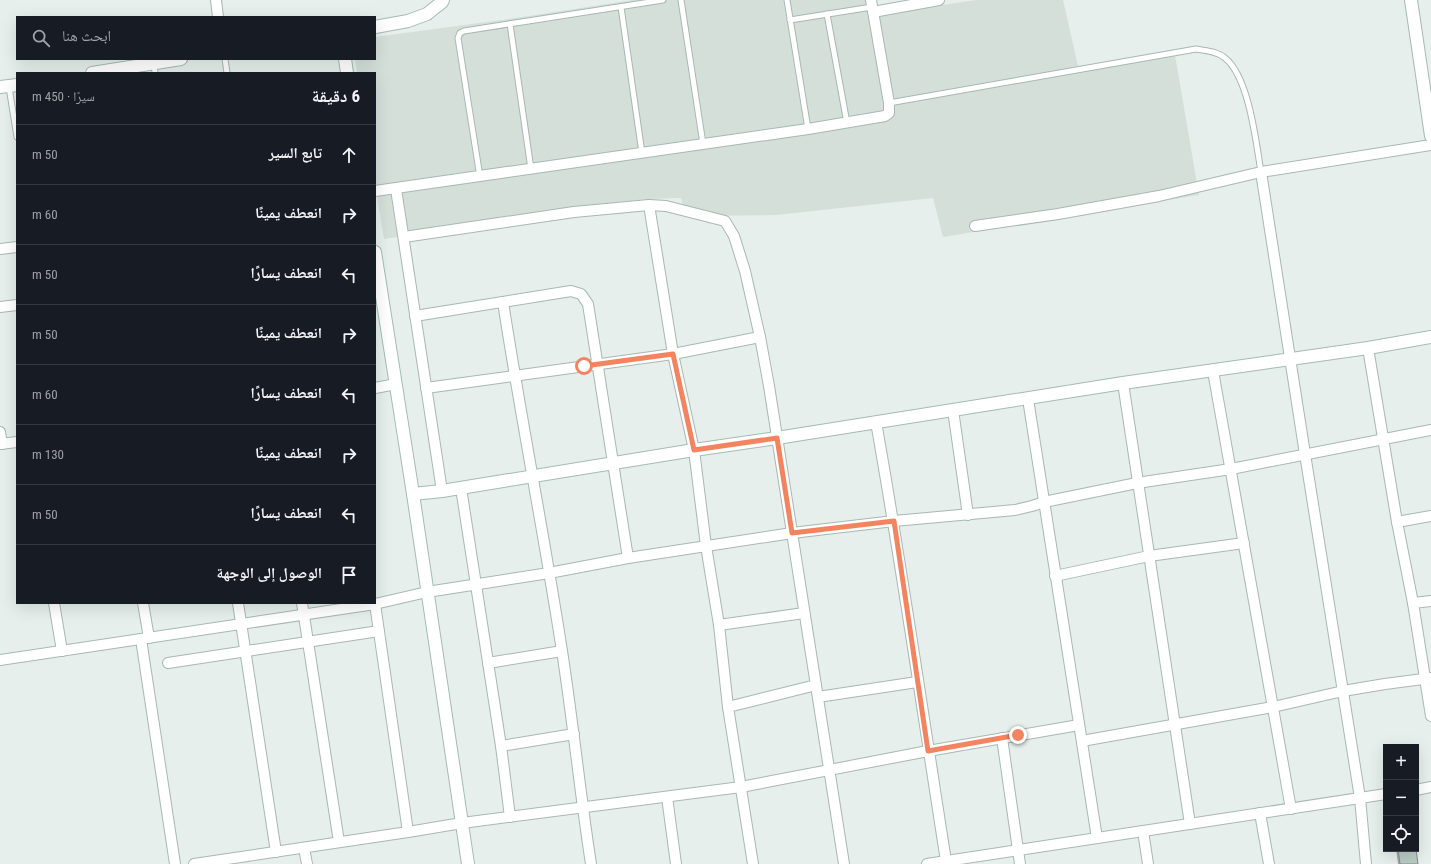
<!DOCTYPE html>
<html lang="ar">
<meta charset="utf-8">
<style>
body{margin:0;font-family:"Roboto Condensed","Noto Naskh Arabic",sans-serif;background:#20242c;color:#f1f3f6;direction:rtl}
.controls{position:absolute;right:12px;bottom:12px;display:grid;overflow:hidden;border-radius:0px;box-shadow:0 4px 16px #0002}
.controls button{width:36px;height:36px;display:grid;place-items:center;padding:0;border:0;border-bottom:1px solid #363941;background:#171b24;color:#f1f3f6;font:20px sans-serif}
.stop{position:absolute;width:12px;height:12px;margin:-9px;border:3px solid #f4845f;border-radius:50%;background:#fff}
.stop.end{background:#f4845f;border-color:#fff;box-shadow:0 1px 4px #0008}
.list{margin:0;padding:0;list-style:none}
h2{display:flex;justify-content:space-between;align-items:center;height:52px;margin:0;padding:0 16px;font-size:17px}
h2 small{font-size:13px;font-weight:400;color:#9ea1a6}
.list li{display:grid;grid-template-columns:26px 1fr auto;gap:12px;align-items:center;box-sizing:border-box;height:60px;padding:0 16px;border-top:1px solid #363941}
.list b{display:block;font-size:15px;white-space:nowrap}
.list em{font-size:13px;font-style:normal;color:#9ea1a6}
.icon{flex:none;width:22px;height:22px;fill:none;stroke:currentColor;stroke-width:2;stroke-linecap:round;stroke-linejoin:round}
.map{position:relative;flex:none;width:1431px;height:864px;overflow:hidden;direction:ltr}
.search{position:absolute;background:#171b24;box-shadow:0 4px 16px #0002;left:16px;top:16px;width:360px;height:44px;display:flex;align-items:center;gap:10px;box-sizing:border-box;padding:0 14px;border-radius:0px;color:#9ea1a6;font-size:15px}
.panel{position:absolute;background:#171b24;box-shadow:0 4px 16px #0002;left:16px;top:72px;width:360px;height:532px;border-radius:0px;direction:rtl}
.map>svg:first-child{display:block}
.built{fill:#d4dfda}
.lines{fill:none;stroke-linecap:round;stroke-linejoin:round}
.lane-casing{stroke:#a8b8b2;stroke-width:7}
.street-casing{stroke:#a8b8b2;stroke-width:12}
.secondary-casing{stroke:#a4bbb3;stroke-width:14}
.lane{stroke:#fff;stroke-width:5}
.street{stroke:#fff;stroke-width:10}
.secondary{stroke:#fff;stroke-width:12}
.wall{fill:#a1aea9}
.building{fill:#bbcac4;stroke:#838d89}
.route{stroke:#f4845f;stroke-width:5}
</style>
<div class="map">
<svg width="1431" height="864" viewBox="0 0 1431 864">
<rect width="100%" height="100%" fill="#e6efeb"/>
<!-- built -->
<polygon class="built" points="633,0 866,0 869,16 976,0 1063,0 1078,66 1175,55 1199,195 943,237 933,198 776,215 685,216 681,198 646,199 384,239 375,185 375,73 357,73 355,59 375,59 375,37 509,19"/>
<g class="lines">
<!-- lane casing -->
<g class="lane-casing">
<g id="lane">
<polyline points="681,0 703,144"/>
<polyline points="787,0 808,129"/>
<polyline points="621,7 642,153"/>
<polyline points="827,14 847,123"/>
<polyline points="790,20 872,7"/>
<polyline points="510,24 531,169"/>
<polyline points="225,59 227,73"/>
<polyline points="154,63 155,73"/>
<polyline points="9,87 17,137"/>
<path d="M889 103 1196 49C1206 51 1217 51 1225 58 1249 77 1256 142 1261 172"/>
<polyline points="480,177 458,38 460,33 464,31 663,0"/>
</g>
</g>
<!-- street casing -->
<g class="street-casing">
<g id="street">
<polyline points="216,0 218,17"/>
<polyline points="873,12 939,0"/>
<polyline points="1261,172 1305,454 1360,798 1366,864"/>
<polyline points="396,189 442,491"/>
<polyline points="375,191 808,129 885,116 889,113 889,103 871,0"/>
<polyline points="649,205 673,354 694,450 706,546 719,625 728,707 753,864"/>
<polyline points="975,226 1058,214 1159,196 1261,172 1431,145"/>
<polyline points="404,237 574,212 649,205 666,206 725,221 734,236 745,271 760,337 769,386 844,864"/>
<polyline points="0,249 17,247"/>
<path d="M503 302C521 419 544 534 562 651 573 722 580 793 591 864"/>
<polyline points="0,307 17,305"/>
<polyline points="415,316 571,291 581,294 588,304 628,558"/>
<polyline points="1368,348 1397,522 1413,603 1431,716"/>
<polyline points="1213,371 1291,809"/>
<polyline points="1123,383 1190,824"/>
<polyline points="375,388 396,384"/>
<polyline points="426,388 673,354 760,337"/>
<polyline points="1028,399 1097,838"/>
<polyline points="953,410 968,515"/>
<path d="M876 422C902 568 923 715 946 861"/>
<polyline points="0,432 2,444"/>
<polyline points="0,444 17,442"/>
<polyline points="461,488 501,746 510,817"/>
<polyline points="1397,522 1431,516"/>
<polyline points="1055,576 1149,556 1244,543"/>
<polyline points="54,603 62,651"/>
<polyline points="143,603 149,638"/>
<polyline points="238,603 276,852"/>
<polyline points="302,603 339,842"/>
<polyline points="1413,603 1431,601"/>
<polyline points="375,604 408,832"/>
<polyline points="719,625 804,613"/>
<polyline points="141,639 175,864"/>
<polyline points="0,660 375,604 427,592 549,573 628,558 792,533 894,521 1015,510 1032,506 1044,502 1137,483 1231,469 1431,430"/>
<polyline points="168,663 379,631"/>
<polyline points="488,663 562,651"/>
<polyline points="818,697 917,682"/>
<polyline points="728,707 816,685"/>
<polyline points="1002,738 1020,864"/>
<polyline points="1082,741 1273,707 1343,691 1385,684 1431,678"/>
<polyline points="501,746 574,734"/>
<polyline points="1416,790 1431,787"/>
<polyline points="667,797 676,864"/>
<polyline points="1260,813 1269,864"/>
<polyline points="1143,831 1148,864"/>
<polyline points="304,848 307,864"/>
<polyline points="194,864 408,832 462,823 741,787 928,751 1079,725"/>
<polyline points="927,864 1386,794"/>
</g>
</g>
<!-- secondary casing -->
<g class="secondary-casing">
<g id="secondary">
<polyline points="1411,0 1431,136"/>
<polyline points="375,27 408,21 427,14 442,2 443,0"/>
<polyline points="345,59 347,73"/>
<polyline points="92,73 181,59"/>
<polyline points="0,87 17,85"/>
<polyline points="375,252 413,494 468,864"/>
<polyline points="413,494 442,491 694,450 777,438 1123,383 1368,348 1431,337"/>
</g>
</g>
<!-- lane -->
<use href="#lane" class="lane"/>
<!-- street -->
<use href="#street" class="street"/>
<!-- secondary -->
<use href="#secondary" class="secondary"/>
</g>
<!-- wall -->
<polygon class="wall" points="1396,849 1416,849 1418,864 1398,864"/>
<!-- building -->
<polygon class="building" points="1398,849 1416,849 1418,864 1400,864"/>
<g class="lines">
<!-- route -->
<polyline class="route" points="584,366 673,354 694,450 777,438 792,533 894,521 928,751 1018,735"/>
</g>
</svg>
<div class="controls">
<button>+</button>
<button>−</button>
<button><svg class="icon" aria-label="locate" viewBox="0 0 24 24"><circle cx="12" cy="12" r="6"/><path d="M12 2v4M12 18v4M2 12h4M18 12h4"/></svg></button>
</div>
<div class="stop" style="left:584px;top:366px"></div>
<div class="stop end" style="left:1018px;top:735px"></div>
<div class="search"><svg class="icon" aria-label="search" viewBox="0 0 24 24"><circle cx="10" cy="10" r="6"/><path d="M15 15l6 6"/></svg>ابحث هنا</div>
<section class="panel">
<h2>6 دقيقة<small>سيرًا · 450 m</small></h2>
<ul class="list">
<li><svg class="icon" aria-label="ahead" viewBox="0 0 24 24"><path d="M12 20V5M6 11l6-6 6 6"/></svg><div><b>تابع السير</b></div><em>50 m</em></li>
<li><svg class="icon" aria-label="right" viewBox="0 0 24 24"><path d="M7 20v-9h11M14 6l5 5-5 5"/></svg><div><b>انعطف يمينًا</b></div><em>60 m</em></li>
<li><svg class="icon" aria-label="left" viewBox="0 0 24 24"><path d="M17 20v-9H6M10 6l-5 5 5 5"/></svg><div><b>انعطف يسارًا</b></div><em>50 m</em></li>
<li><svg class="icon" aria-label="right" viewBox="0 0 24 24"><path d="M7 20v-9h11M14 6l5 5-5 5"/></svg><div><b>انعطف يمينًا</b></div><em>50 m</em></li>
<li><svg class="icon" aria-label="left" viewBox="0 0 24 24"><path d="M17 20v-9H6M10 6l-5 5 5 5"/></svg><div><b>انعطف يسارًا</b></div><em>60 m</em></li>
<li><svg class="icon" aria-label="right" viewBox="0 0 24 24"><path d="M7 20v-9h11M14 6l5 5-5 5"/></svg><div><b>انعطف يمينًا</b></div><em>130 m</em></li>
<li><svg class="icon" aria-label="left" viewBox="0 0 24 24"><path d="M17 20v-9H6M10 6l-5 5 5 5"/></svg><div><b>انعطف يسارًا</b></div><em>50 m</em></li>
<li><svg class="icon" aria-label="arrive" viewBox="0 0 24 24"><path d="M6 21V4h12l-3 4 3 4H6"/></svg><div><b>الوصول إلى الوجهة</b></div></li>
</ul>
</section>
</div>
